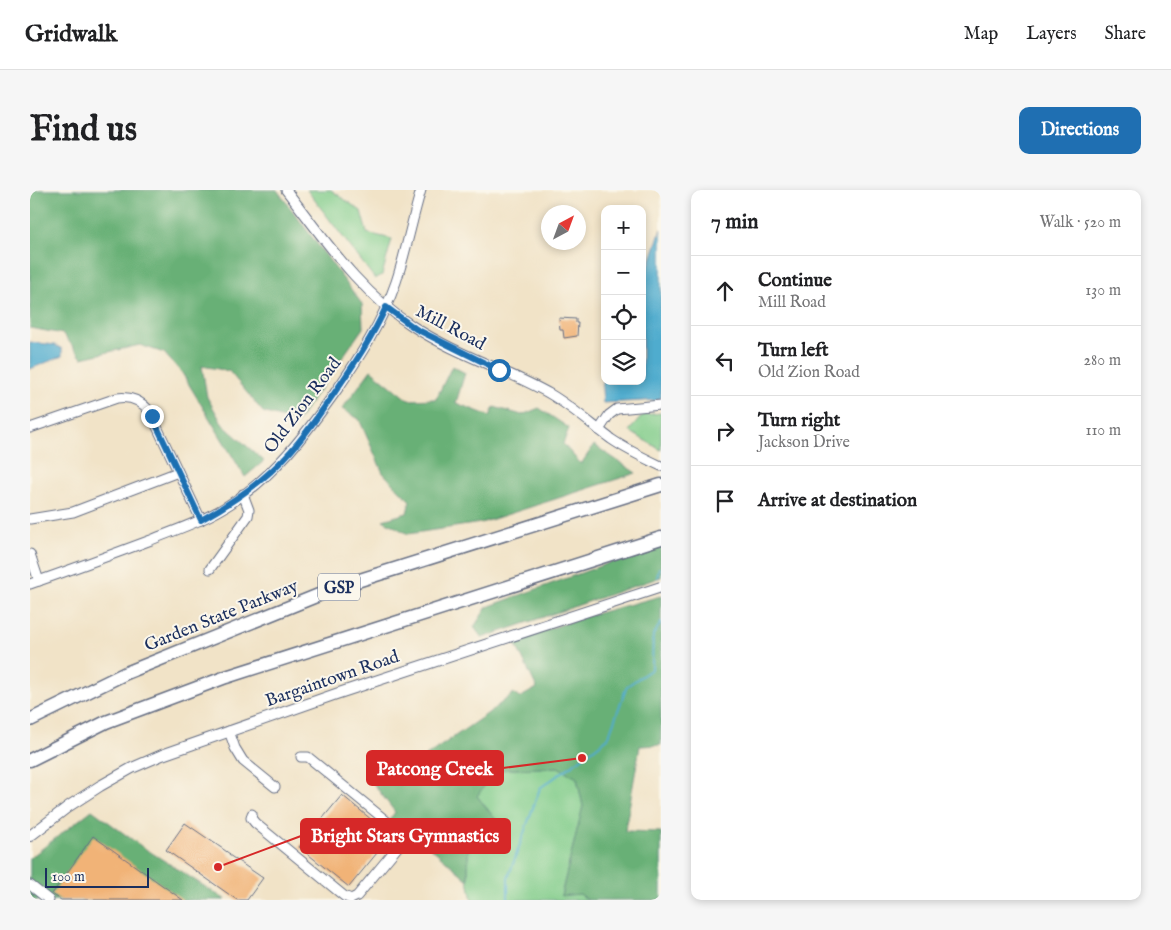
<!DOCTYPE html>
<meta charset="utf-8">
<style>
body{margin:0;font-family:"IM FELL English",serif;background:#f6f6f6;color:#202124}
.controls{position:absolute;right:15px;top:15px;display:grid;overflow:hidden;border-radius:10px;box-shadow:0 2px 8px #0003}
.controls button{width:45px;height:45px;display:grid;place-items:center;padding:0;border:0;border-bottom:1px solid #e0e0e0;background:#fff;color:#202124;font:25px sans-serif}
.compass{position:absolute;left:511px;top:15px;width:45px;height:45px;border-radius:50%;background:#fff;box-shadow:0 2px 8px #0003;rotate:41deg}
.scale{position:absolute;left:15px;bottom:12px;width:104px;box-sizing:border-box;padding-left:5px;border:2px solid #1b2f5e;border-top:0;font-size:14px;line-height:18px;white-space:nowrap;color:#1b2f5e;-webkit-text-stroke:4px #fbf7ec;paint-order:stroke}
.stop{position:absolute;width:15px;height:15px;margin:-11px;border:4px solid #1f6fb2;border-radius:50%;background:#fff}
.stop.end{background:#1f6fb2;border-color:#fff;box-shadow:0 1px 5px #0008}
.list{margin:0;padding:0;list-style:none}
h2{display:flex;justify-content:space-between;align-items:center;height:65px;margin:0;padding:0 20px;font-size:21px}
h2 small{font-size:16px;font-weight:400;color:#757577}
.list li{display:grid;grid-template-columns:32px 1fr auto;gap:15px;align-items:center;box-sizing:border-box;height:70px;padding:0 20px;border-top:1px solid #e0e0e0}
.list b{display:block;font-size:19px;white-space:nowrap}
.list p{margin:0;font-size:16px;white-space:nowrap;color:#757577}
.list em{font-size:16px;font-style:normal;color:#757577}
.icon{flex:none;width:28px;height:28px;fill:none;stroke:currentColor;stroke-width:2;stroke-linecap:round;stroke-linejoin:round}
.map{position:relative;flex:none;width:631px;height:710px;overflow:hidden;border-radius:10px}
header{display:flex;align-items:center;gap:30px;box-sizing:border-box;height:70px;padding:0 25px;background:#fff;border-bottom:1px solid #e0e0e0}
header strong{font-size:24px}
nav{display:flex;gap:28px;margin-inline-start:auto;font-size:18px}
.intro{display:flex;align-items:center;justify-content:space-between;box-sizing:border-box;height:120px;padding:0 30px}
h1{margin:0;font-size:35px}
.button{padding:12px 22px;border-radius:10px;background:#1f6fb2;color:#fff;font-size:18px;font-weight:700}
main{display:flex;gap:30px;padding:0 30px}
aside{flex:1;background:#fff;border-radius:10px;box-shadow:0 2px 8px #0003}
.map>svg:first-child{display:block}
.green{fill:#81cc8a;stroke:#4e7e74}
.forest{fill:#68b076;stroke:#42706a}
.water{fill:#50acce;stroke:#366e96}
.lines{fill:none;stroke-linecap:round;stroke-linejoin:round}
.stream{stroke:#50acce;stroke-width:2}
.building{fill:#f1b377}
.minor-casing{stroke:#666e83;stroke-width:11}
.major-casing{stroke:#666e83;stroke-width:12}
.highway-casing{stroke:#666e83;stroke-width:15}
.minor{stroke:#fff;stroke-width:9}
.major{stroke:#fff;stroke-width:10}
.highway{stroke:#fff;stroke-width:12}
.route{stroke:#1f6fb2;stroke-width:6}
.labels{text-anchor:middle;stroke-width:4;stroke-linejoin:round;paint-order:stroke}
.shield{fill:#fbf7ec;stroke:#5e6b89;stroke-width:1}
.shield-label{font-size:16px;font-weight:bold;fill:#1b2f5e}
.street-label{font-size:18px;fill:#1b2f5e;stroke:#fbf7ec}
.leader{fill:none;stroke:#d62828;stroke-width:2}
.callout-dot{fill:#d62828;stroke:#fbf7ec;stroke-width:2}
.callout{fill:#d62828;stroke:#d62828;stroke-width:2}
.callout-label{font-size:19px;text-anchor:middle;font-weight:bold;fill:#fff}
</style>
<header>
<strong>Gridwalk</strong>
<nav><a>Map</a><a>Layers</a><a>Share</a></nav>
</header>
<div class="intro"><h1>Find us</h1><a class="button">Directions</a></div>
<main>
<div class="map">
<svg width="631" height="710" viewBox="0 0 631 710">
<rect width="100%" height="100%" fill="#fbf7ec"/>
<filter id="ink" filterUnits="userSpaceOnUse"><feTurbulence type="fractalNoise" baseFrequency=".02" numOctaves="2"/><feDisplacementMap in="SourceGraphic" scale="10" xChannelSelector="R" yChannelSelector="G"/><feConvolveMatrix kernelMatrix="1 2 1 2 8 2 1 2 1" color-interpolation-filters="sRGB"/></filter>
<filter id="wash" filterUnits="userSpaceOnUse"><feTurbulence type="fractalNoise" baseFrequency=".0096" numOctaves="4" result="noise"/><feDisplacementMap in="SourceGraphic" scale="20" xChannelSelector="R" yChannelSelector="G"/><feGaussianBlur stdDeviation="1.12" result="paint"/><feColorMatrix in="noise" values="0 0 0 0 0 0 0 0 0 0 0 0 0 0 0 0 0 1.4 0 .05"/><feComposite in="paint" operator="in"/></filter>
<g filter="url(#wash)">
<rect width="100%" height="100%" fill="#f1e3c7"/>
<!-- green -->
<g class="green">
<polygon points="277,0 301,0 331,21 337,43 362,49 352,85 345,89"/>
<polygon points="631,223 631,260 599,241 613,225"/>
<polygon points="528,577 547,588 553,616 531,705 550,704 558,710 442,710 438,690 438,649 470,635 447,606 466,580"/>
</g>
<!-- forest -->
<g class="forest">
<polygon points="0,0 247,0 332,114 333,138 267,232 233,222 199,181 172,176 177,207 193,235 234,271 215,287 152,183 134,163 110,155 52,168 33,144 0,138"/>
<polygon points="422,176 435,183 426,213 460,226 464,217 492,225 509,218 539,238 533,254 551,274 564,255 606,283 451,333 378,344 353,330 377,323 380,311 353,283 329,229 312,219 341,180 378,210 406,209"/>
<polygon points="631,354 631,387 452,448 444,437 457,417"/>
<polygon points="631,406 631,555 610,556 595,641 631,642 631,710 558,710 550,704 531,706 553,616 547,588 528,577 466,580 447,606 470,635 438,649 438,690 400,657 349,644 365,622 342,592 358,564 373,582 457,524 484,503 489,508 507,498 484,451 557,426"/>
<polygon points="62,620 111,656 196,710 0,710 0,668"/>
</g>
<!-- water -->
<g class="water">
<polygon points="631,39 631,210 573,213 572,198 575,182 575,191 612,191 612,96"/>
<polygon points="0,152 25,155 32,159 32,166 0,179"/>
</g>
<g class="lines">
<!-- stream -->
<g class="stream">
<polyline points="627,388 629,378"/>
<polyline points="478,710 478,688 510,598 552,568 578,548 597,496 622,479 623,445 631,433"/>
</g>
</g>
<g id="blocks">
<!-- building -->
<g class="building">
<polygon points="529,128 546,129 546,133 548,133 547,146 534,148 533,140 530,140"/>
<polygon points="312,605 361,646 319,697 269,657"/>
<polygon points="155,633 190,657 200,664 199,665 233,688 217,710 207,710 136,660"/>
<polygon points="63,646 153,710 31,710 22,704"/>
</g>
</g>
</g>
<g filter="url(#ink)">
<use href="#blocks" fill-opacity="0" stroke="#666e83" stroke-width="1"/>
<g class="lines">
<!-- minor casing -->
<g class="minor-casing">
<g id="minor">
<path d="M256 0C295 50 330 103 384 137 427 165 476 179 520 204 542 217 561 234 581 249 597 260 614 268 631 276"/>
<path d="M0 238 87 208C100 206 112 211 120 222L171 330"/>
<polyline points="569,240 579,225 587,219 631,215"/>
<polyline points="0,329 43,322 148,282"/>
<polyline points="0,364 9,391"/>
<polyline points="180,379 218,326 219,320 213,304"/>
<path d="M0 394C40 380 81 365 121 350 148 339 176 330 200 314 244 286 274 246 304 204 329 168 352 133 366 92 376 62 382 30 391 0"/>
<polyline points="199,541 205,558 213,571 245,597"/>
<polyline points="222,624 221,628 225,633 314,706 321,709 327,706 376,647 278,567 271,567"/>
<polyline points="0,695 19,710"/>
</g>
</g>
<!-- major casing -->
<g class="major-casing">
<polyline id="major" points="0,646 39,616 70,596 102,578 132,565 306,504 631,397"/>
</g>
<!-- highway casing -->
<g class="highway-casing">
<g id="highway">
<polyline points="0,530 96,483 311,396 631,295"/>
<polyline points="0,570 76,532 196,487 631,348"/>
</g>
</g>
<!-- minor -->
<use href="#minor" class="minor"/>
<!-- major -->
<use href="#major" class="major"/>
<!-- highway -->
<use href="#highway" class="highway"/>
</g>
</g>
<g class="lines" filter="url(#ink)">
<!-- route -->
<path class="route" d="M122 226 171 330C205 311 236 290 261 261 277 243 291 222 305 202 324 174 342 148 356 117L386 139 469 180"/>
</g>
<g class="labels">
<!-- shield labels -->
<rect class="shield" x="288" y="383.5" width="42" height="27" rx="4"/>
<g class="shield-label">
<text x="309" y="403">GSP</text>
</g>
<!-- street labels -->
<g class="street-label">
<text transform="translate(421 137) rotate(28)" y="6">Mill Road</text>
<text transform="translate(272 215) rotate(-53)" y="6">Old Zion Road</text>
<text transform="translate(191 425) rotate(-22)" y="6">Garden State Parkway</text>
<text transform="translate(302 488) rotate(-19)" y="6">Bargaintown Road</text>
</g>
</g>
<!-- callouts -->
<path class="leader" d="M552 568L473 578M188 677L271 646"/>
<g class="callout-dot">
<circle cx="552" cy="568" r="5"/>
<circle cx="188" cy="677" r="5"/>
</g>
<g class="callout">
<rect x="337" y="561" width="136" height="34" rx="5"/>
<rect x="271" y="629" width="209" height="34" rx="5"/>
</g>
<g class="callout-label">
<text x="405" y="585">Patcong Creek</text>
<text x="375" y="652">Bright Stars Gymnastics</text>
</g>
</svg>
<div class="controls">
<button>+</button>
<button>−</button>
<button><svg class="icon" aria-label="locate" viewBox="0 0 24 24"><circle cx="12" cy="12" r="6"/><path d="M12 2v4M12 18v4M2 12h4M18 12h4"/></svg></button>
<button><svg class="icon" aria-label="layers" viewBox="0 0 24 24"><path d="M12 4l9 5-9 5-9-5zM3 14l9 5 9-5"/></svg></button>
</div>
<svg class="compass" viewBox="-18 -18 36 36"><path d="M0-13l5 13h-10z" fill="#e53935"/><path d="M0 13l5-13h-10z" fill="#757577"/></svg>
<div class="scale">100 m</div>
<div class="stop" style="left:469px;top:180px"></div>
<div class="stop end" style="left:122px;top:226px"></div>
</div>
<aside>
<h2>7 min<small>Walk · 520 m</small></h2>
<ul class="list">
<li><svg class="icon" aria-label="ahead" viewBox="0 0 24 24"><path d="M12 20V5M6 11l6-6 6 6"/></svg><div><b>Continue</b><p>Mill Road</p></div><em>130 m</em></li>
<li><svg class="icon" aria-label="left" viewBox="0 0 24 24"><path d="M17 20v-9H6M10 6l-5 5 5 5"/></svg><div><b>Turn left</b><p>Old Zion Road</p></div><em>280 m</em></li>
<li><svg class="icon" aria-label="right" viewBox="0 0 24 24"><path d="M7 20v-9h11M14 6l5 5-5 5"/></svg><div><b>Turn right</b><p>Jackson Drive</p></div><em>110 m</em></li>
<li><svg class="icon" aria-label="arrive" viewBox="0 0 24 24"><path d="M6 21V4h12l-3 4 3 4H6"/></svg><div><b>Arrive at destination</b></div></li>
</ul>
</aside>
</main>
